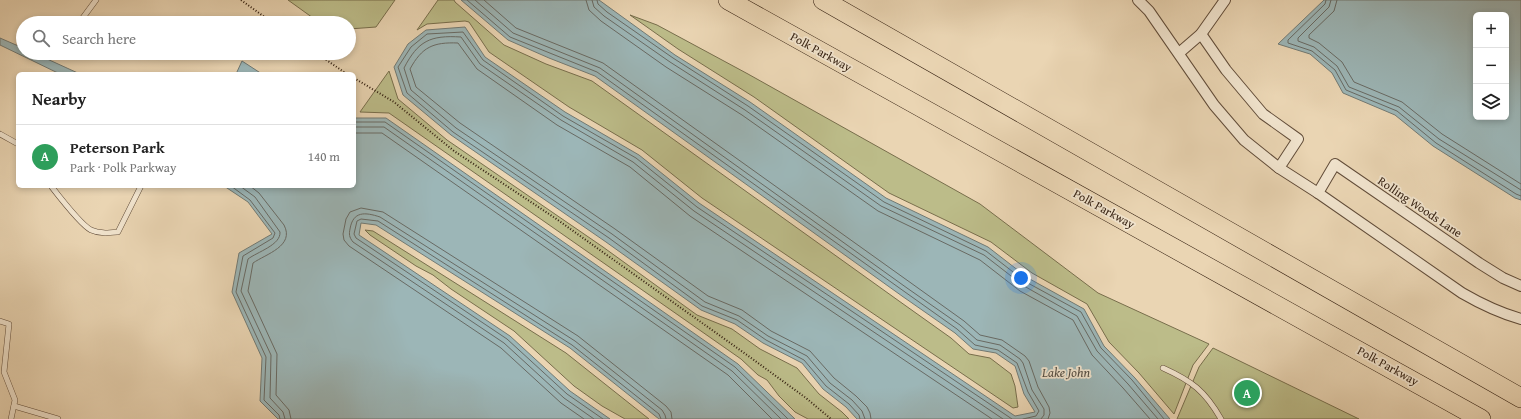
<!DOCTYPE html>
<meta charset="utf-8">
<style>
body{margin:0;font-family:"Gentium Book Plus",serif;background:#f2f2f2;color:#222}
.controls{position:absolute;right:12px;top:12px;display:grid;overflow:hidden;border-radius:6px;box-shadow:0 2px 6px #0003}
.controls button{width:36px;height:36px;display:grid;place-items:center;padding:0;border:0;border-bottom:1px solid #e0e0e0;background:#fff;color:#222;font:20px sans-serif}
.you{position:absolute;left:1021px;top:278px;width:14px;height:14px;margin:-10px;border:3px solid #fff;border-radius:50%;background:#1a73e8;box-shadow:0 0 0 6px #1a73e833}
.badge{display:grid;place-items:center;width:26px;height:26px;border-radius:50%;background:#1a73e8;color:#fff;font-size:13px;font-weight:700}
.pin{position:absolute;translate:-50% -50%;border:2px solid #fff;box-shadow:0 1px 4px #0006}
.list{margin:0;padding:0;list-style:none}
h2{display:flex;justify-content:space-between;align-items:center;height:52px;margin:0;padding:0 16px;font-size:17px}
h2 small{font-size:13px;font-weight:400;color:#767676}
.list li{display:grid;grid-template-columns:26px 1fr auto;gap:12px;align-items:center;box-sizing:border-box;height:64px;padding:0 16px;border-top:1px solid #e0e0e0}
.list b{display:block;font-size:15px;white-space:nowrap}
.list p{margin:0;font-size:13px;white-space:nowrap;color:#767676}
.list em{font-size:13px;font-style:normal;color:#767676}
.icon{flex:none;width:22px;height:22px;fill:none;stroke:currentColor;stroke-width:2;stroke-linecap:round;stroke-linejoin:round}
.map{position:relative;flex:none;width:1521px;height:419px;overflow:hidden}
.search{position:absolute;background:#fff;box-shadow:0 2px 6px #0003;left:16px;top:16px;width:340px;height:44px;display:flex;align-items:center;gap:10px;box-sizing:border-box;padding:0 14px;border-radius:22px;color:#767676;font-size:15px}
.panel{position:absolute;background:#fff;box-shadow:0 2px 6px #0003;left:16px;top:72px;width:340px;height:116px;border-radius:6px}
.map>svg:first-child{display:block}
.green{fill:#bcbc89;stroke:#786e4c}
.water{fill:#9cb6b7;stroke:#727a74;fill-rule:evenodd}
.lines{fill:none;stroke-linecap:round;stroke-linejoin:round}
.shore{stroke:#686a64;stroke-width:1}
.lane-casing{stroke:#614c39;stroke-width:6}
.street-casing{stroke:#614c39;stroke-width:12}
.highway-casing{stroke:#331f10;stroke-width:20}
.path{stroke:#331f10;stroke-width:2;stroke-dasharray:1 2;stroke-linecap:butt}
.lane{stroke:#f1e4ce;stroke-width:5}
.street{stroke:#f1e4ce;stroke-width:10}
.highway{stroke:#ead5b3;stroke-width:19}
.labels{text-anchor:middle;stroke-width:3.5;stroke-linejoin:round;paint-order:stroke}
.street-label{font-size:12px;fill:#331f10;stroke:#f1e4ce}
.water-label{font-size:13px;font-style:italic;fill:#524c42;stroke:#f1e4ce}
</style>
<div class="map">
<svg width="1521" height="419" viewBox="0 0 1521 419">
<rect width="100%" height="100%" fill="#ead5b3"/>
<filter id="stains"><feTurbulence type="fractalNoise" baseFrequency=".005" numOctaves="4"/><feColorMatrix values="0 0 0 0 .2 0 0 0 0 .09 0 0 0 0 .02 0 0 0 .5 -.17"/></filter>
<radialGradient id="worn" r=".72"><stop offset=".6" stop-color="#630" stop-opacity="0"/><stop offset="1" stop-color="#630" stop-opacity=".3"/></radialGradient>
<!-- green -->
<g class="green">
<polygon points="288,0 395,0 376,27 349,29 349,23 320,23"/>
<polygon points="438,0 454,0 455,2 504,45 546,64 592,81 899,301 951,338 969,354 990,358 1011,374 1015,386 1018,407 1013,408 702,198 642,150 569,107 489,52 469,22 465,21 427,24 417,30"/>
<polygon points="630,15 657,25 748,74 980,204 1098,293 1209,344 1193,365 1174,414 1139,373 1109,342 1087,304 1032,273 991,242 889,193 754,97 678,49"/>
<polygon points="389,71 398,99 447,140 603,247 697,315 732,329 760,349 797,368 819,394 842,412 849,419 808,419 795,412 779,396 767,380 758,375 741,359 389,113 360,112"/>
<polygon points="365,230 373,231 566,353 649,419 625,419 602,406 574,386 514,331 451,289 433,275 416,266 370,235"/>
<polygon points="1213,348 1359,419 1177,419 1199,367"/>
</g>
<!-- water -->
<g class="water">
<polygon points="461,0 599,0 675,55 750,102 886,198 988,247 1028,278 1084,309 1104,346 1135,378 1170,419 857,419 846,407 823,389 802,363 763,343 735,324 701,310 606,242 451,135 403,95 394,67 408,44 426,30 465,27 485,57 565,112 639,155 699,203 1015,416 1035,412 1024,394 1015,366 996,353 973,349 955,333 902,296 595,76 549,58 508,40"/>
<path d="M1324 0H1521V200L1515 198 1433 146 1395 115 1343 93 1332 73 1310 54 1278 44ZM1476 15H1506V117H1476Z"/>
<polygon points="0,38 23,48 23,53 34,53 80,74 60,74 0,45"/>
<polygon points="242,61 262,74 236,74"/>
<polygon points="354,118 386,118 738,364 795,419 659,419 570,348 376,225 361,223 359,235 510,336 570,391 610,419 278,419 260,401 262,358 232,292 239,253 272,234 248,202 224,186 354,186"/>
</g>
<g class="lines">
<!-- shore -->
<g class="shore">
<polyline points="467,0 510,37 597,72 905,292 957,329 975,345 998,350 1017,363 1028,392 1039,411 1036,416 1023,419"/>
<polyline points="475,0 513,33 600,68 907,288 960,325 977,340 1000,345 1020,359 1023,363 1032,390 1044,409 1044,415 1041,419"/>
<polyline points="484,0 516,28 603,63 911,283 964,321 980,335 1002,340 1025,356 1029,361 1038,387 1049,407 1050,413 1048,419"/>
<polyline points="586,0 589,10 601,21 666,67 742,115 878,211 980,260 1020,291 1073,320 1092,355 1123,388 1150,419"/>
<polyline points="592,0 594,7 604,16 670,62 745,110 881,206 984,255 1024,286 1077,316 1097,351 1128,384 1158,419"/>
<polyline points="597,0 598,4 607,12 673,58 748,106 884,202 986,251 1026,282 1081,312 1101,348 1132,380 1164,419"/>
<polyline points="1326,0 1325,4 1288,40 1288,43 1312,51 1335,70 1346,90 1397,111 1436,143 1516,194 1521,196"/>
<polyline points="1331,0 1329,7 1298,38 1298,41 1314,47 1337,66 1349,87 1399,107 1439,139 1521,190"/>
<polyline points="1337,0 1334,11 1309,35 1309,38 1319,43 1342,62 1354,82 1402,102 1442,134 1521,184"/>
<polyline points="354,122 385,122 735,367 788,419"/>
<polyline points="354,127 384,127 732,371 781,419"/>
<polyline points="354,133 382,133 728,375 772,419"/>
<polyline points="231,186 250,200 275,233 273,238 243,256 236,292 266,357 264,400 279,415 280,419"/>
<path d="M240 186 255 197 280 232C281 245 257 252 248 259L241 291 271 355 270 398 283 412 285 419"/>
<path d="M250 186 259 193 284 225C295 246 266 254 253 263L248 291 277 354 276 395 289 410 291 419"/>
<polyline points="584,419 561,403 501,348 349,246 344,240 343,234 346,219 350,212 361,208 383,212 578,336 666,406 671,412 672,419"/>
<path d="M594 419 564 398 504 343 353 242C349 237 349 234 350 229 353 211 365 212 380 217L575 341 662 410 665 415 666 419"/>
<polyline points="603,419 567,394 507,339 356,238 354,234 357,221 361,219 378,221 572,345 659,414 661,419"/>
<polyline points="860,419 859,415 849,404 826,386 804,360 766,340 737,320 702,306 609,238 453,132 407,93 398,67 411,47 427,34 463,32 483,60 563,116 636,158 697,207 1012,419"/>
<path d="M865 419 862 411 852 400 830 383 807 356 768 336 739 316 705 302 612 234 456 128 411 90 404 68C418 41 430 35 461 37L480 64 561 120 633 162 694 211 1003 419"/>
<path d="M871 419 870 413 867 407 856 396 834 378 810 351 771 331 742 310 708 296 615 229 460 123 416 87 410 69C422 47 433 42 458 43L477 69 557 125 630 167 690 216 992 419"/>
</g>
<!-- lane casing -->
<g class="lane-casing">
<g id="lane">
<polyline points="79,23 96,0"/>
<polyline points="0,134 18,144"/>
<path d="M51 186C58 195 81 225 91 230 100 234 108 233 118 232L141 186"/>
<polyline points="0,321 9,324 4,372 15,400 11,419"/>
<path d="M1163 368C1192 381 1205 391 1221 419"/>
<polyline points="14,406 58,419"/>
</g>
</g>
<!-- street casing -->
<g class="street-casing">
<g id="street">
<path d="M1138 0 1149 11 1214 105 1244 140 1279 168 1318 193 1462 293C1481 304 1500 313 1521 319"/>
<polyline points="1201,34 1226,70 1263,114 1298,139 1279,168"/>
<polyline points="1179,53 1201,34 1225,0"/>
<polyline points="1318,193 1335,164 1479,263 1503,278 1521,286"/>
</g>
</g>
<!-- highway casing -->
<g class="highway-casing">
<g id="highway">
<polyline points="728,0 1481,419"/>
<polyline points="823,0 1521,398"/>
</g>
</g>
<!-- path -->
<g class="path">
<polyline points="241,0 273,23"/>
<polyline points="316,53 347,74"/>
<polyline points="354,78 394,102 454,151 555,218 747,355 806,398 831,419"/>
</g>
<!-- lane -->
<use href="#lane" class="lane"/>
<!-- street -->
<use href="#street" class="street"/>
<!-- highway -->
<use href="#highway" class="highway"/>
</g>
<g class="labels">
<!-- street labels -->
<g class="street-label">
<text transform="translate(821 52) rotate(29)" y="4">Polk Parkway</text>
<text transform="translate(1420 207) rotate(34)" y="4">Rolling Woods Lane</text>
<text transform="translate(1104 209) rotate(29)" y="4">Polk Parkway</text>
<text transform="translate(1388 366) rotate(29)" y="4">Polk Parkway</text>
</g>
<!-- water labels -->
<g class="water-label">
<text x="1066" y="377">Lake John</text>
</g>
</g>
<rect width="100%" height="100%" filter="url(#stains)"/>
<rect width="100%" height="100%" fill="url(#worn)"/>
</svg>
<div class="controls">
<button>+</button>
<button>−</button>
<button><svg class="icon" aria-label="layers" viewBox="0 0 24 24"><path d="M12 4l9 5-9 5-9-5zM3 14l9 5 9-5"/></svg></button>
</div>
<div class="you"></div>
<div class="pin badge" style="left:1247px;top:393px;background:#2e9e5b">A</div>
<div class="search"><svg class="icon" aria-label="search" viewBox="0 0 24 24"><circle cx="10" cy="10" r="6"/><path d="M15 15l6 6"/></svg>Search here</div>
<section class="panel">
<h2>Nearby<small></small></h2>
<ul class="list">
<li><span class="badge" style="background:#2e9e5b">A</span><div><b>Peterson Park</b><p>Park · Polk Parkway</p></div><em>140 m</em></li>
</ul>
</section>
</div>
